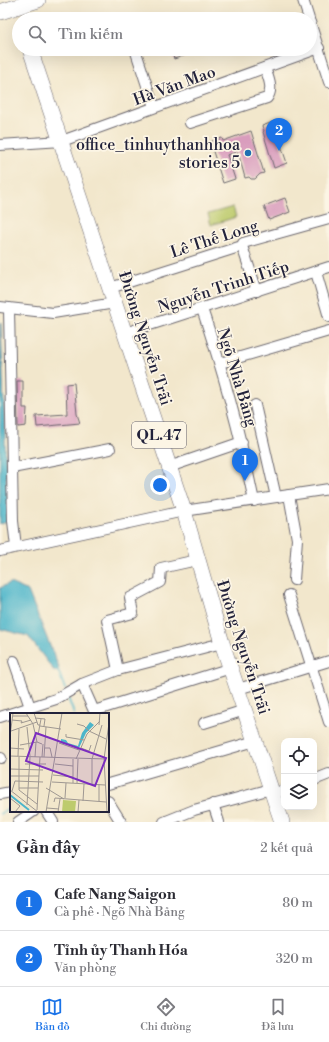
<!DOCTYPE html>
<html lang="vi">
<meta charset="utf-8">
<style>
body{margin:0;font-family:"Libre Bodoni",serif;background:#f7f7f7;color:#2b2b33}
.controls{position:absolute;right:12px;bottom:12px;display:grid;overflow:hidden;border-radius:8px;box-shadow:0 4px 16px #0002}
.controls button{width:36px;height:36px;display:grid;place-items:center;padding:0;border:0;border-bottom:1px solid #e1e1e2;background:#fff;color:#2b2b33;font:20px sans-serif}
.you{position:absolute;left:160px;top:485px;width:14px;height:14px;margin:-10px;border:3px solid #fff;border-radius:50%;background:#1a73e8;box-shadow:0 0 0 6px #1a73e833}
.badge{display:grid;place-items:center;width:26px;height:26px;border-radius:50%;background:#1a73e8;color:#fff;font-size:13px;font-weight:700}
.pin{position:absolute;translate:-50% -33px;filter:drop-shadow(0 1px 2px #0008)}
.pin::after{content:'';position:absolute;top:21px;width:14px;height:12px;background:inherit;clip-path:polygon(0 0,100% 0,50% 100%)}
.list{margin:0;padding:0;list-style:none}
h2{display:flex;justify-content:space-between;align-items:center;height:52px;margin:0;padding:0 16px;font-size:17px}
h2 small{font-size:13px;font-weight:400;color:#7c7c81}
.list li{display:grid;grid-template-columns:26px 1fr auto;gap:12px;align-items:center;box-sizing:border-box;height:56px;padding:0 16px;border-top:1px solid #e1e1e2}
.list b{display:block;font-size:15px;white-space:nowrap}
.list p{margin:0;font-size:13px;white-space:nowrap;color:#7c7c81}
.list em{font-size:13px;font-style:normal;color:#7c7c81}
.icon{flex:none;width:22px;height:22px;fill:none;stroke:currentColor;stroke-width:2;stroke-linecap:round;stroke-linejoin:round}
.map{position:relative;flex:none;width:329px;height:822px;overflow:hidden}
.search{position:absolute;background:#fff;box-shadow:0 4px 16px #0002;left:12px;right:12px;top:12px;height:44px;display:flex;align-items:center;gap:10px;box-sizing:border-box;padding:0 14px;border-radius:22px;color:#7c7c81;font-size:15px}
.sheet{height:164px;background:#fff}
nav{display:flex;justify-content:space-around;align-items:center;box-sizing:border-box;height:56px;border-top:1px solid #e1e1e2;background:#fff;font-size:11px;color:#7c7c81}
nav a{display:grid;justify-items:center;gap:2px}
nav .on{color:#1a73e8}
.map>svg:first-child{display:block}
.green{fill:#bdcb6d;stroke:#707654}
.water{fill:#4cb5ca;stroke:#376c82}
.lines{fill:none;stroke-linecap:round;stroke-linejoin:round}
.stream{stroke:#4cb5ca;stroke-width:2}
.building{fill:#d99dbd}
.minor-casing{stroke:#6b676e;stroke-width:12}
.highway-casing{stroke:#6b676e;stroke-width:16}
.minor{stroke:#fff;stroke-width:10}
.highway{stroke:#fff;stroke-width:15}
.poi-dot{fill:#1f6fb2;stroke:#fcf5e5;stroke-width:1.5}
.labels{text-anchor:middle;stroke-width:3.5;stroke-linejoin:round;paint-order:stroke}
.shield{fill:#fcf5e5;stroke:#63616e;stroke-width:1}
.shield-label{font-size:15px;font-weight:bold;fill:#22223b}
.street-label{font-size:16px;fill:#22223b;stroke:#fcf5e5}
.poi-label{font-size:16px;fill:#22223b;stroke:#fcf5e5;text-anchor:end}
.inset-river{fill:none;stroke:#4cb5ca;stroke-width:2}
.inset-road{fill:none;stroke:#9f9892;stroke-width:1}
.view{fill:#7b2cbf;fill-opacity:0.15;stroke:#7b2cbf;stroke-width:2}
.inset-edge{fill:none;stroke:#22223b;stroke-width:2}
</style>
<div class="map">
<svg width="329" height="822" viewBox="0 0 329 822">
<rect width="100%" height="100%" fill="#fcf5e5"/>
<filter id="ink" filterUnits="userSpaceOnUse"><feTurbulence type="fractalNoise" baseFrequency=".025" numOctaves="2"/><feDisplacementMap in="SourceGraphic" scale="8" xChannelSelector="R" yChannelSelector="G"/><feConvolveMatrix kernelMatrix="1 2 1 2 8 2 1 2 1" color-interpolation-filters="sRGB"/></filter>
<filter id="wash" filterUnits="userSpaceOnUse"><feTurbulence type="fractalNoise" baseFrequency=".012" numOctaves="4" result="noise"/><feDisplacementMap in="SourceGraphic" scale="16" xChannelSelector="R" yChannelSelector="G"/><feGaussianBlur stdDeviation="0.9" result="paint"/><feColorMatrix in="noise" values="0 0 0 0 0 0 0 0 0 0 0 0 0 0 0 0 0 1.4 0 .05"/><feComposite in="paint" operator="in"/></filter>
<g filter="url(#wash)">
<rect width="100%" height="100%" fill="#f2e7cc"/>
<!-- green -->
<polygon class="green" points="233,207 236,217 211,225 208,214"/>
<!-- water -->
<g class="water">
<polygon points="0,322 1,323 8,522 0,524"/>
<polygon points="10,583 28,591 59,668 55,672 28,636 0,629 0,588"/>
</g>
<g class="lines">
<!-- stream -->
<g class="stream">
<polyline points="58,670 65,689"/>
<polyline points="67,695 74,714"/>
<polyline points="0,814 11,806"/>
</g>
</g>
<g id="blocks">
<!-- building -->
<g class="building">
<polygon points="171,49 202,49 202,50 174,59"/>
<polygon points="273,122 287,163 274,168 263,132 264,131 262,126"/>
<polygon points="251,131 264,173 260,174 255,179 251,179 249,177 245,178 238,152 227,155 235,179 223,183 210,142 222,138 223,141"/>
<polygon points="285,198 290,212 269,220 264,206"/>
<polygon points="17,381 23,381 23,408 27,408 26,426 18,427"/>
<polygon points="74,383 77,414 80,423 37,427 36,416 67,414 66,384"/>
</g>
</g>
</g>
<g filter="url(#ink)">
<use href="#blocks" fill-opacity="0" stroke="#6b676e" stroke-width="1"/>
<g class="lines">
<!-- minor casing -->
<g class="minor-casing">
<g id="minor">
<polyline points="303,0 309,19"/>
<polyline points="310,22 329,82"/>
<polyline points="135,49 154,107"/>
<path d="M190 123 267 98C274 89 268 77 265 68"/>
<polyline points="0,145 62,141 319,48"/>
<polyline points="242,246 257,291"/>
<polyline points="316,272 329,317"/>
<polyline points="110,288 242,246 243,243 329,219"/>
<polyline points="0,307 53,313 115,303"/>
<polyline points="9,308 13,521 16,547"/>
<path d="M202 309C224 373 240 434 254 501"/>
<polyline points="125,333 329,267"/>
<polyline points="220,363 329,331"/>
<polyline points="255,405 276,497"/>
<polyline points="169,467 242,442"/>
<polyline points="12,468 110,449"/>
<polyline points="289,495 297,539 294,580"/>
<polyline points="0,551 184,511 329,489"/>
<polyline points="289,595 329,722"/>
<polyline points="14,661 30,707"/>
<polyline points="118,670 107,620 133,613 130,598 160,582 161,568 197,560"/>
<polyline points="82,684 94,711 231,668"/>
<polyline points="238,689 329,661"/>
<polyline points="0,717 56,699 82,684 118,670 222,643"/>
<polyline points="204,723 245,710"/>
<polyline points="0,758 1,758"/>
<polyline points="314,780 329,774"/>
<polyline points="108,784 255,741"/>
<polyline points="0,794 11,792"/>
<polyline points="273,794 284,790"/>
<polyline points="108,801 121,822"/>
<polyline points="213,804 219,822"/>
<polyline points="46,811 53,822"/>
<polyline points="18,822 34,811"/>
<polyline points="164,822 194,810 271,789"/>
</g>
</g>
<!-- highway casing -->
<g class="highway-casing">
<g id="highway">
<polyline points="0,12 38,0"/>
<polyline points="30,49 184,511 222,643 282,822"/>
</g>
</g>
<!-- minor -->
<use href="#minor" class="minor"/>
<!-- highway -->
<use href="#highway" class="highway"/>
</g>
</g>
<!-- markers -->
<circle class="poi-dot" cx="248" cy="153" r="4"/>
<g class="labels">
<!-- shield labels -->
<rect class="shield" x="132" y="422" width="54" height="26" rx="3"/>
<g class="shield-label">
<text x="159" y="440">QL.47</text>
</g>
<!-- street labels -->
<g class="street-label">
<text transform="translate(174 85) rotate(-20)" y="6">Hà Văn Mao</text>
<text transform="translate(214 238) rotate(-18)" y="6">Lê Thế Long</text>
<text transform="translate(223 286) rotate(-18)" y="6">Nguyễn Trinh Tiếp</text>
<text transform="translate(146 338) rotate(72)" y="6">Đường Nguyễn Trãi</text>
<text transform="translate(238 377) rotate(73)" y="6">Ngõ Nhà Bảng</text>
<text transform="translate(244 647) rotate(72)" y="6">Đường Nguyễn Trãi</text>
</g>
<!-- poi labels -->
<g class="poi-label">
<text x="240" y="150">office_tinhuythanhhoa<tspan x="240" dy="18">stories 5</tspan></text>
</g>
</g>
<!-- overview -->
<g transform="translate(10 713)">
<rect width="99" height="99" fill="#f2e7cc"/>
<path d="M53 87 66 88 65 99H52Z" fill="#bdcb6d"/>
<path d="M80 9 84 12 76 20 69 35 51 30V26L56 27 58 30 68 33 72 20Z" fill="#4cb5ca"/>
<path class="inset-river" d="M0 82 19 97"/>
<path class="inset-road" d="M16 0 23 11 27 29M24 0 28 12H30M3 3H18M25 5 35 6 34 13M2 7 12 8 11 10 21 7M67 11 74 13 79 18 96 26M89 12 90 0M30 13 51 16M17 14 20 43M1 18 27 9M56 21V24L74 27M28 22 31 6M0 23 3 0M49 30 69 37M10 32 27 29 32 31M0 35 14 36M35 35H40L42 44M71 35 79 38 81 32M0 43 96 46M8 43 9 16M25 44 26 29M32 44 33 31M34 44 36 14M66 46 77 21 90 8M15 51H36M45 51 63 53M0 56 33 57M43 62 63 64M0 63H29M42 69 95 72M63 70V46M67 70 68 46M82 71V46L92 12M89 71V88M9 75H28M36 75 54 86M0 77 28 99M9 77V44M9 77 27 91M2 78 5 68 33 69M0 85 10 93 5 99M55 85 56 70M73 88 74 71M44 89 45 85 96 89M17 92 20 44M37 95 49 96M27 97 30 44M36 99 52 0M48 99 50 86M68 99 69 87M97 99 94 46 99 10"/>
<path class="view" d="M26 20 96 45 85 73 16 48Z"/>
<rect width="99" height="99" class="inset-edge"/>
</g>
</svg>
<div class="controls">
<button><svg class="icon" aria-label="locate" viewBox="0 0 24 24"><circle cx="12" cy="12" r="6"/><path d="M12 2v4M12 18v4M2 12h4M18 12h4"/></svg></button>
<button><svg class="icon" aria-label="layers" viewBox="0 0 24 24"><path d="M12 4l9 5-9 5-9-5zM3 14l9 5 9-5"/></svg></button>
</div>
<div class="you"></div>
<div class="pin badge" style="left:245px;top:481px">1</div>
<div class="pin badge" style="left:279px;top:151px">2</div>
<div class="search"><svg class="icon" aria-label="search" viewBox="0 0 24 24"><circle cx="10" cy="10" r="6"/><path d="M15 15l6 6"/></svg>Tìm kiếm</div>
</div>
<section class="sheet">
<h2>Gần đây<small>2 kết quả</small></h2>
<ul class="list">
<li><span class="badge">1</span><div><b>Cafe Nang Saigon</b><p>Cà phê · Ngõ Nhà Bảng</p></div><em>80 m</em></li>
<li><span class="badge">2</span><div><b>Tỉnh ủy Thanh Hóa</b><p>Văn phòng</p></div><em>320 m</em></li>
</ul>
</section>
<nav>
<a class="on"><svg class="icon" aria-label="map" viewBox="0 0 24 24"><path d="M3 6l6-2 6 2 6-2v14l-6 2-6-2-6 2zM9 4v14M15 6v14"/></svg>Bản đồ</a>
<a><svg class="icon" aria-label="directions" viewBox="0 0 24 24"><path d="M12 3l9 9-9 9-9-9zM9 14v-3h6M13 9l2 2-2 2"/></svg>Chỉ đường</a>
<a><svg class="icon" aria-label="saved" viewBox="0 0 24 24"><path d="M7 4h10v16l-5-4-5 4z"/></svg>Đã lưu</a>
</nav>
